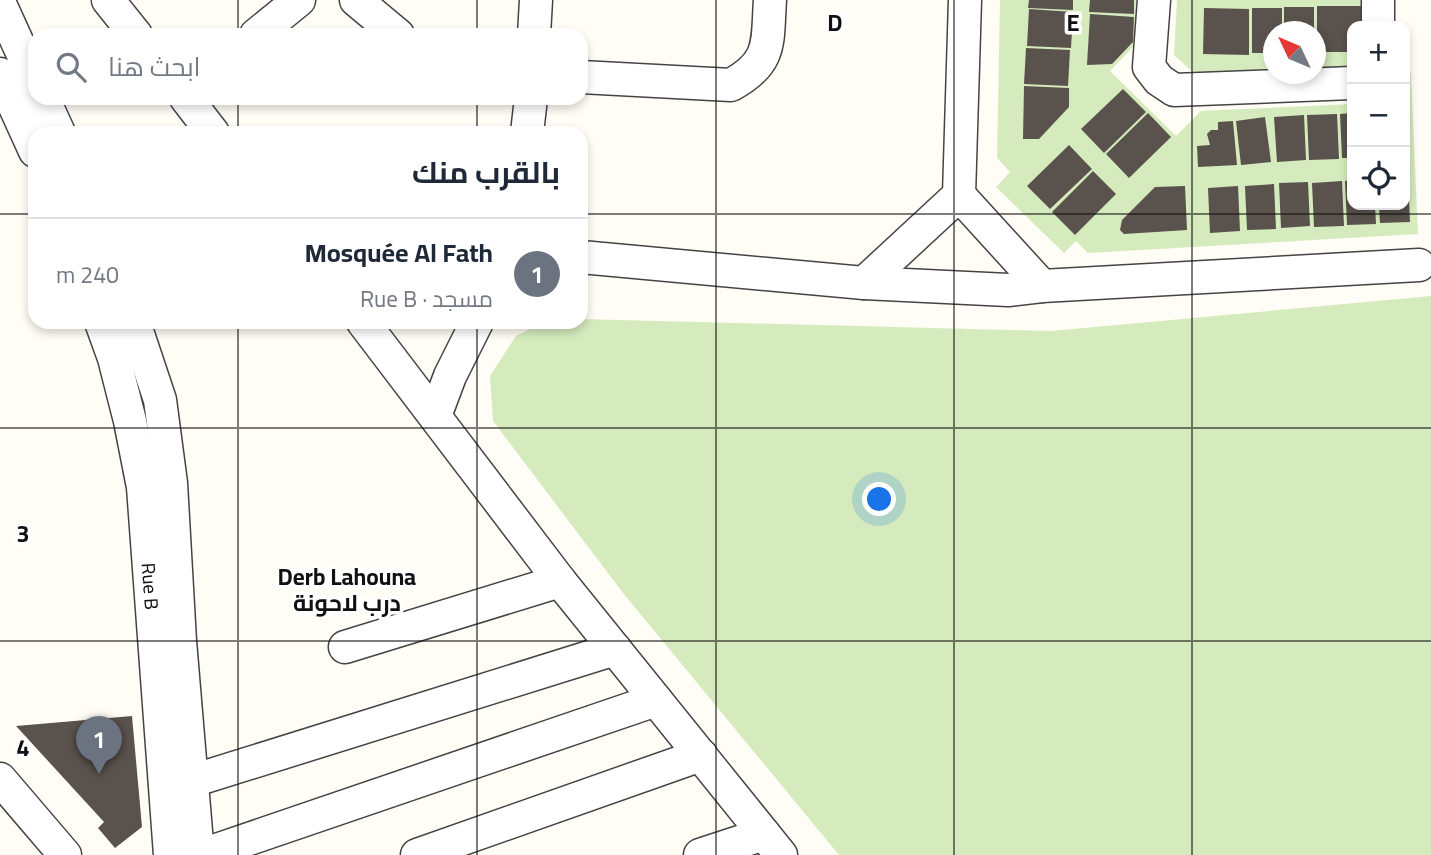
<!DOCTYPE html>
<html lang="ar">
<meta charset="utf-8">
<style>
body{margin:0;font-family:Georgia,Cairo,serif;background:#f6f6f7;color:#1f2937;direction:rtl}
.controls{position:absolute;right:21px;top:21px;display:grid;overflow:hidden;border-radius:14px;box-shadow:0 4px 10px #0003}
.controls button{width:63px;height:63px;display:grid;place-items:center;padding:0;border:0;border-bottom:2px solid #e0e1e3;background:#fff;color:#1f2937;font:35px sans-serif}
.compass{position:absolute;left:1263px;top:21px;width:63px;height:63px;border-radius:50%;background:#fff;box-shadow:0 4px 10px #0003;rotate:314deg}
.you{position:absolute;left:880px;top:500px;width:24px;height:24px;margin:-18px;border:5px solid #fff;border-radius:50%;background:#1a73e8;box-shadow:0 0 0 10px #1a73e833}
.badge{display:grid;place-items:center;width:46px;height:46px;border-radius:50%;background:#c4262e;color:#fff;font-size:23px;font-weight:700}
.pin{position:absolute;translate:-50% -58px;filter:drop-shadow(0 2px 4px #0008)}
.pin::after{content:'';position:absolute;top:37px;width:24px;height:21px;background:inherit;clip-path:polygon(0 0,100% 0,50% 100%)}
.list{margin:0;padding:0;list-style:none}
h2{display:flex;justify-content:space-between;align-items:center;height:91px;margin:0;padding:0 28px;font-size:30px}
h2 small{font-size:23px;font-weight:400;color:#747a83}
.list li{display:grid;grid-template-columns:46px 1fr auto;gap:21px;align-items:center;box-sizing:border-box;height:112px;padding:0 28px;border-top:2px solid #e0e1e3}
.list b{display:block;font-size:26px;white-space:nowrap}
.list p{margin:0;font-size:23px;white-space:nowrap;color:#747a83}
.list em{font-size:23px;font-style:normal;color:#747a83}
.icon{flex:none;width:38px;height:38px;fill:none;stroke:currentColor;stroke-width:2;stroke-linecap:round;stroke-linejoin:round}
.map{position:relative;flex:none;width:1431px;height:855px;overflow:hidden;direction:ltr}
.search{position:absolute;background:#fff;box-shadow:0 4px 10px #0003;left:28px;top:28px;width:560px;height:77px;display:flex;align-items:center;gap:18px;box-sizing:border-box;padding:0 24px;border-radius:21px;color:#747a83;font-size:26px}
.panel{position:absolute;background:#fff;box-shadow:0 4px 10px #0003;left:28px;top:126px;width:560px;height:203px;border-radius:21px;direction:rtl}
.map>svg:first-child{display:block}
.green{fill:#d5ebbd}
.building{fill:#5a524d}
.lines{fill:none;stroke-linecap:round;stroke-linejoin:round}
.minor-casing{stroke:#444;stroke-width:35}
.minor{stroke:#fff;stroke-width:32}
.grid{fill:none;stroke:#111;stroke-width:2;stroke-opacity:0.55}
.labels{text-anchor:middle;stroke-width:7;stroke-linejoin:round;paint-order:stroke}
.street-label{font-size:19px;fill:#111;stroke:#fff}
.quarter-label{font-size:23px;font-weight:bold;fill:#111;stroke:#fff}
.grid-label{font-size:23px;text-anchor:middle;font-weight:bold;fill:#111;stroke:#fff;stroke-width:7;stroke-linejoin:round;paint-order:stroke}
</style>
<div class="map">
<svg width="1431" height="855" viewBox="0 0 1431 855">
<rect width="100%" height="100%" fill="#fffdf5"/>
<!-- green -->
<g class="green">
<polygon points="1000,0 1140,0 1139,41 1110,71 1176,136 1201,111 1352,104 1352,205 1405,205 1405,64 1411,74 1418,234 1088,253 1076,241 1064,253 996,187 1010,172 997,158"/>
<polygon points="1177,0 1370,0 1370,26 1352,26 1352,67 1316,68 1316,32 1274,32 1273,70 1195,74 1174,55"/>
<polygon points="1431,296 1431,855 839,855 623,593 493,421 490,376 516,336 544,322 581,322 581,319 1051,331"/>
</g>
<!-- building -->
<g class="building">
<polygon points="1029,0 1073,0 1073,10 1028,8"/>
<polygon points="1090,0 1134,0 1134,14 1089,12"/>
<polygon points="1317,6 1363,6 1362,26 1352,26 1352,52 1317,52"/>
<rect x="1284" y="7" width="30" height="25"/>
<polygon points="1204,8 1249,9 1249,55 1203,54"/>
<polygon points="1252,8 1282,8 1282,32 1274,32 1274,53 1252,53"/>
<polygon points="1029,9 1073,12 1071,48 1027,46"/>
<polygon points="1090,14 1134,17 1133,42 1112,64 1087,65"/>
<polygon points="1026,48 1070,50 1068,86 1024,84"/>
<polygon points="1024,86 1069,88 1069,107 1039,139 1023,139"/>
<polygon points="1123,89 1146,112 1104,153 1081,129"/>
<polygon points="1405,111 1407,111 1409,156 1405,156"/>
<polygon points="1148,113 1171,137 1129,178 1106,154"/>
<polygon points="1352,113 1352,158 1342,158 1340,114"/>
<polygon points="1337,114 1339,159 1309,160 1307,115"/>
<polygon points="1304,115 1306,160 1277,162 1274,117"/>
<polygon points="1265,117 1271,162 1241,165 1236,121"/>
<polygon points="1233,121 1237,165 1198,167 1197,146 1210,145 1207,134 1211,130 1218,130 1218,122"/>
<polygon points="1069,145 1092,169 1050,209 1027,186"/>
<polygon points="1093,171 1116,194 1075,235 1052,212"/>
<polygon points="1405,177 1408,177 1410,222 1380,223 1379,205 1405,205"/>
<polygon points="1352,180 1352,205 1375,205 1376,224 1347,225 1345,181"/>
<polygon points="1342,181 1344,226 1314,227 1312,183"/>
<polygon points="1308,182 1310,226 1281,228 1279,183"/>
<polygon points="1274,184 1276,229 1247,230 1245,186"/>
<polygon points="1185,186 1187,230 1124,234 1120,230 1122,220 1155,187"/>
<polygon points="1238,186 1240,231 1210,233 1208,188"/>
<polygon points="132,716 142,827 115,848 98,828 104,822 16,726"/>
</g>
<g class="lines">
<!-- minor casing -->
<g class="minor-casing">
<g id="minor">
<polyline points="108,0 136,35"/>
<polyline points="356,0 398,35"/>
<polyline points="1154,0 1149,67 1159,80 1174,90 1352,83"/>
<polyline points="1378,0 1378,26"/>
<polyline points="0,4 35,81"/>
<polyline points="256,35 299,0"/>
<polyline points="534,35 536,0"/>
<polyline points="0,74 35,151"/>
<path d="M581 77 731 85C773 62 767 42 770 0"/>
<polyline points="43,98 59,133"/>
<polyline points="186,98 213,133"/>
<polyline points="527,133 531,98"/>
<polyline points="959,195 1042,286"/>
<polyline points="581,257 864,283 1008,290 1042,286 1419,265"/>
<polyline points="864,283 959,195 965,0"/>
<path id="s1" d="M101 322 114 358 130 421 143 487 170 855"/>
<polyline points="134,322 160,400 171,483 180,641 198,855"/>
<polyline points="363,322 560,581 781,855"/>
<polyline points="435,416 450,376 477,322"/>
<polyline points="345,647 560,581"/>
<polyline points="0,779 65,855"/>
<polyline points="192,781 615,649"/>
<polyline points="202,855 656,700"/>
<polyline points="417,855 701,755"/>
<polyline points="700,855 764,834"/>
</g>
</g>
<!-- minor -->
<use href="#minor" class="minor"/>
</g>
<!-- grid -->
<path class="grid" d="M238 0V35M477 0V35M716 0V855M954 0V855M1192 0V855M238 98V133M477 98V133M0 214H35M581 214H1431M238 322V855M477 322V855M0 428H1431M0 641H1431"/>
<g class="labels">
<!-- street labels -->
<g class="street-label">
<text dy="7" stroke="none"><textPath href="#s1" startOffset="270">Rue B</textPath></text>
</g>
<!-- quarter labels -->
<g class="quarter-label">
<text x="347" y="585">Derb Lahouna<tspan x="347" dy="26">درب لاحونة</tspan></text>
</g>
</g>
<g class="grid-label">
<text x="835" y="31">D</text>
<text x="1073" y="31">E</text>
<text x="23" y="542">3</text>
<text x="23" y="756">4</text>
</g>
</svg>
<div class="controls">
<button>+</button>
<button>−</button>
<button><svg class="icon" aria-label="locate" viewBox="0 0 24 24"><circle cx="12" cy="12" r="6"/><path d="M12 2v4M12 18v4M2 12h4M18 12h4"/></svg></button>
</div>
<svg class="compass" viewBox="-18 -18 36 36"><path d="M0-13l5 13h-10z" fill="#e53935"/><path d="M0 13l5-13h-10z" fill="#747a83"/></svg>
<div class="you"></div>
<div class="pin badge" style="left:99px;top:774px;background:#6b7280">1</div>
<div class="search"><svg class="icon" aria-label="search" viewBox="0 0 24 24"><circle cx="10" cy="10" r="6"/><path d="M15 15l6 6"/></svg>ابحث هنا</div>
<section class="panel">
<h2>بالقرب منك<small></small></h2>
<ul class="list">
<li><span class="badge" style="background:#6b7280">1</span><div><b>Mosquée Al Fath</b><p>مسجد · Rue B</p></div><em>240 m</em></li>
</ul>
</section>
</div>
